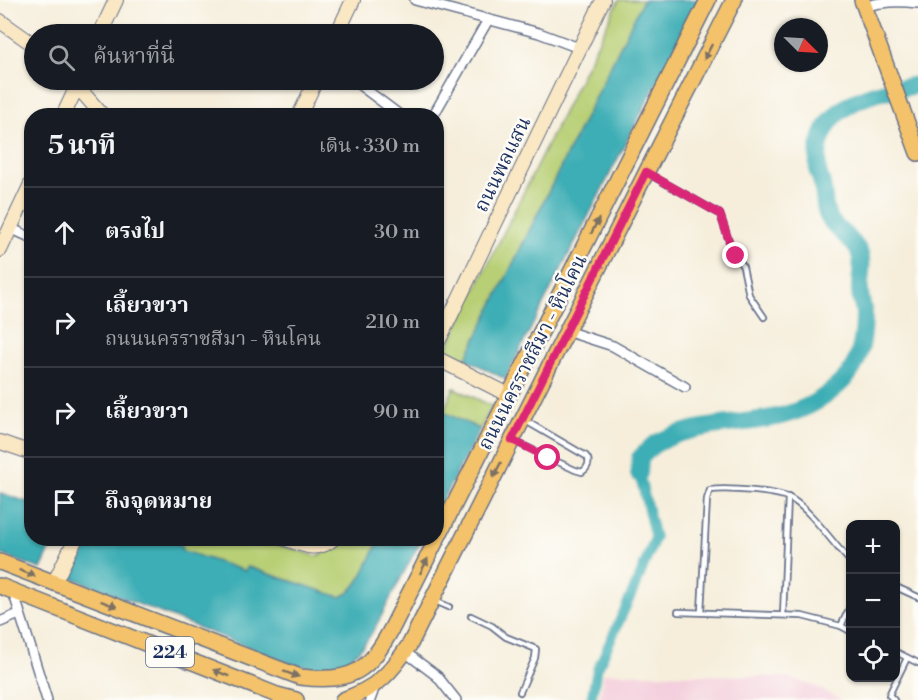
<!DOCTYPE html>
<html lang="th">
<meta charset="utf-8">
<style>
body{margin:0;font-family:"Libre Bodoni","Noto Serif Thai",serif;background:#242831;color:#f1f3f6}
.controls{position:absolute;right:18px;bottom:18px;display:grid;overflow:hidden;border-radius:12px;box-shadow:0 2px 4px #0004}
.controls button{width:54px;height:54px;display:grid;place-items:center;padding:0;border:0;border-bottom:2px solid #363941;background:#171b24;color:#f1f3f6;font:30px sans-serif}
.compass{position:absolute;left:774px;top:18px;width:54px;height:54px;border-radius:50%;background:#171b24;box-shadow:0 2px 4px #0004;rotate:114deg}
.stop{position:absolute;width:18px;height:18px;margin:-14px;border:4px solid #db2777;border-radius:50%;background:#fff}
.stop.end{background:#db2777;border-color:#fff;box-shadow:0 2px 6px #0008}
.list{margin:0;padding:0;list-style:none}
h2{display:flex;justify-content:space-between;align-items:center;height:78px;margin:0;padding:0 24px;font-size:26px}
h2 small{font-size:20px;font-weight:400;color:#9ea1a6}
.list li{display:grid;grid-template-columns:39px 1fr auto;gap:18px;align-items:center;box-sizing:border-box;height:90px;padding:0 24px;border-top:2px solid #363941}
.list b{display:block;font-size:22px;white-space:nowrap}
.list p{margin:0;font-size:20px;white-space:nowrap;color:#9ea1a6}
.list em{font-size:20px;font-style:normal;color:#9ea1a6}
.icon{flex:none;width:33px;height:33px;fill:none;stroke:currentColor;stroke-width:2;stroke-linecap:round;stroke-linejoin:round}
.map{position:relative;flex:none;width:918px;height:700px;overflow:hidden}
.search{position:absolute;background:#171b24;box-shadow:0 2px 4px #0004;left:24px;top:24px;width:420px;height:66px;display:flex;align-items:center;gap:15px;box-sizing:border-box;padding:0 21px;border-radius:33px;color:#9ea1a6;font-size:22px}
.panel{position:absolute;background:#171b24;box-shadow:0 2px 4px #0004;left:24px;top:108px;width:420px;height:438px;border-radius:24px}
.map>svg:first-child{display:block}
.built{fill:#f4cfdd}
.green{fill:#b8cf74;stroke:#6a7f69;stroke-width:1.5}
.water{fill:#3caeb5;stroke:#2c6e8a;stroke-width:1.5}
.lines{fill:none;stroke-linecap:round;stroke-linejoin:round}
.canal{stroke:#3caeb5;stroke-width:10}
.river{stroke:#3caeb5;stroke-width:18}
.lane-casing{stroke:#68728a;stroke-width:8}
.street-casing{stroke:#68728a;stroke-width:12}
.secondary-casing{stroke:#68728a;stroke-width:16}
.primary-casing{stroke:#68728a;stroke-width:18}
.lane{stroke:#fff;stroke-width:4.5}
.street{stroke:#fff;stroke-width:9}
.secondary{stroke:#fae7c3;stroke-width:14}
.primary{stroke:#f3c26a;stroke-width:15}
.path-bridge{stroke:#68728a;stroke-width:1.5;stroke-dasharray:1.5 4.5;stroke-linecap:butt}
.oneway{fill:#7c7163}
.route{stroke:#db2777;stroke-width:8}
.labels{text-anchor:middle;stroke-width:5;stroke-linejoin:round;paint-order:stroke}
.shield{fill:#fdfcf7;stroke:#5f6c8c;stroke-width:1.5}
.shield-label{font-size:18px;font-weight:bold;fill:#1b2f5e}
.street-label{font-size:20px;fill:#1b2f5e;stroke:#fdfcf7}
</style>
<div class="map">
<svg width="918" height="700" viewBox="0 0 918 700">
<rect width="100%" height="100%" fill="#fdfcf7"/>
<filter id="ink" filterUnits="userSpaceOnUse"><feTurbulence type="fractalNoise" baseFrequency=".0167" numOctaves="2"/><feDisplacementMap in="SourceGraphic" scale="12" xChannelSelector="R" yChannelSelector="G"/><feConvolveMatrix kernelMatrix="1 2 1 2 8 2 1 2 1" color-interpolation-filters="sRGB"/></filter>
<filter id="wash" filterUnits="userSpaceOnUse"><feTurbulence type="fractalNoise" baseFrequency=".008" numOctaves="4" result="noise"/><feDisplacementMap in="SourceGraphic" scale="24" xChannelSelector="R" yChannelSelector="G"/><feGaussianBlur stdDeviation="1.35" result="paint"/><feColorMatrix in="noise" values="0 0 0 0 0 0 0 0 0 0 0 0 0 0 0 0 0 1.4 0 .05"/><feComposite in="paint" operator="in"/></filter>
<g filter="url(#wash)">
<rect width="100%" height="100%" fill="#f6eedb"/>
<!-- built -->
<polygon class="built" points="604,673 787,677 816,687 842,700 599,700"/>
<!-- green -->
<g class="green">
<polygon points="619,0 643,0 466,359 446,349"/>
<polygon points="454,388 492,406 480,429 443,412"/>
<path d="M159 539H259L317 556 333 549 346 539H380C371 555 359 593 340 597L248 567 245 571 180 550 182 546Z"/>
</g>
<!-- water -->
<g class="water">
<polygon points="643,0 699,0 505,379 466,359"/>
<polygon points="443,412 480,429 437,510 437,424"/>
<polygon points="0,493 31,503 32,538 55,539 41,569 0,554"/>
<path d="M91 539H159L182 545 181 550 245 571 247 567 340 597C359 593 371 555 380 539H422C410 561 398 583 387 605 363 652 349 676 291 664L72 578Z"/>
</g>
<g class="lines">
<!-- canal -->
<polyline class="canal" points="591,700 597,670 639,578 655,538 639,473"/>
<!-- river -->
<path class="river" d="M639 473 640 458C645 454 650 446 657 443 712 413 778 434 829 393 838 386 849 376 854 366 862 351 864 330 864 313 863 306 860 298 860 291 859 279 864 266 860 254 854 238 835 231 828 216 823 206 825 195 822 185 822 180 819 176 818 172 813 106 865 93 918 85"/>
</g>
</g>
<g filter="url(#ink)">
<g class="lines">
<!-- lane casing -->
<g class="lane-casing">
<g id="lane">
<polyline points="649,174 720,214 730,244 743,267 749,295 764,317"/>
<path d="M514 441 575 470 582 472C588 468 591 461 586 456L524 420"/>
<polyline points="896,587 918,597"/>
<polyline points="435,601 449,607"/>
<polyline points="850,607 841,626 850,631"/>
<polyline points="678,612 802,616 841,626"/>
<path d="M701 612 707 499 710 490C727 488 780 491 793 500 814 514 832 543 850 561"/>
<polyline points="783,615 788,497"/>
<polyline points="471,616 492,626 506,637 536,649 535,658 520,692"/>
<polyline points="896,652 918,663"/>
<polyline points="894,700 889,695 907,658"/>
</g>
</g>
<!-- street casing -->
<g class="street-casing">
<g id="street">
<polyline points="415,0 539,33 579,48"/>
<path d="M863 7C883 1 898 1 918 3"/>
<polyline points="353,80 401,116"/>
<polyline points="433,116 488,20"/>
<polyline points="10,228 32,238"/>
<polyline points="566,331 613,346 685,387"/>
<polyline points="13,591 47,700"/>
<polyline points="0,622 19,614"/>
<polyline points="405,652 437,676 456,700"/>
<polyline points="370,700 375,686"/>
</g>
</g>
<!-- secondary casing -->
<g class="secondary-casing">
<g id="secondary">
<polyline points="0,21 34,45"/>
<polyline points="100,34 116,0"/>
<polyline points="337,34 353,0"/>
<polyline points="77,86 103,116"/>
<polyline points="63,116 80,80"/>
<polyline points="299,116 316,80"/>
<polyline points="0,250 32,182"/>
<polyline points="436,346 603,0"/>
<polyline points="436,358 509,395"/>
<polyline points="0,442 32,453"/>
<path d="M284 538C302 545 318 553 334 538"/>
<polyline points="54,583 76,538"/>
</g>
</g>
<!-- primary casing -->
<g class="primary-casing">
<g id="primary">
<polyline points="862,0 918,153"/>
<path d="M0 562 300 677C352 683 369 672 393 626L708 0"/>
<polyline points="0,586 277,695 296,700"/>
<path d="M343 700C377 688 390 674 410 644L646 173 734 0"/>
</g>
</g>
<!-- lane -->
<use href="#lane" class="lane"/>
<!-- street -->
<use href="#street" class="street"/>
<!-- secondary -->
<use href="#secondary" class="secondary"/>
<!-- primary -->
<use href="#primary" class="primary"/>
<!-- path-bridge -->
<polyline class="path-bridge" points="571,251 608,269"/>
</g>
<!-- one-way arrows -->
<defs><path id="oneway-solid" d="M-6-.8H1V-3.2L6.5 0L1 3.2V.8H-6Z" transform="scale(1.5)"/></defs>
<g class="oneway">
<use href="#oneway-solid" transform="translate(708 52) rotate(117)"/>
<use href="#oneway-solid" transform="translate(595 226) rotate(-63)"/>
<use href="#oneway-solid" transform="translate(497 470) rotate(117)"/>
<use href="#oneway-solid" transform="translate(424 566) rotate(-63)"/>
<use href="#oneway-solid" transform="translate(27 573) rotate(21)"/>
<use href="#oneway-solid" transform="translate(109 604) rotate(21)"/>
<use href="#oneway-solid" transform="translate(221 673) rotate(-158)"/>
<use href="#oneway-solid" transform="translate(291 674) rotate(20)"/>
</g>
</g>
<g class="lines" filter="url(#ink)">
<!-- route -->
<polyline class="route" points="548,458 512,440 646,172 720,214 730,244 736,256"/>
</g>
<g class="labels">
<!-- shield labels -->
<rect class="shield" x="146" y="637" width="48" height="30" rx="4.5"/>
<g class="shield-label">
<text x="170" y="658">224</text>
</g>
<!-- street labels -->
<g class="street-label">
<text transform="translate(502 164) rotate(-64)" y="7">ถนนพลแสน</text>
<text transform="translate(532 352) rotate(-63)" y="7">ถนนนครราชสีมา - หินโคน</text>
</g>
</g>
</svg>
<div class="controls">
<button>+</button>
<button>−</button>
<button><svg class="icon" aria-label="locate" viewBox="0 0 24 24"><circle cx="12" cy="12" r="6"/><path d="M12 2v4M12 18v4M2 12h4M18 12h4"/></svg></button>
</div>
<svg class="compass" viewBox="-18 -18 36 36"><path d="M0-13l5 13h-10z" fill="#e53935"/><path d="M0 13l5-13h-10z" fill="#9ea1a6"/></svg>
<div class="stop" style="left:548px;top:458px"></div>
<div class="stop end" style="left:736px;top:256px"></div>
<div class="search"><svg class="icon" aria-label="search" viewBox="0 0 24 24"><circle cx="10" cy="10" r="6"/><path d="M15 15l6 6"/></svg>ค้นหาที่นี่</div>
<section class="panel">
<h2>5 นาที<small>เดิน · 330 m</small></h2>
<ul class="list">
<li><svg class="icon" aria-label="ahead" viewBox="0 0 24 24"><path d="M12 20V5M6 11l6-6 6 6"/></svg><div><b>ตรงไป</b></div><em>30 m</em></li>
<li><svg class="icon" aria-label="right" viewBox="0 0 24 24"><path d="M7 20v-9h11M14 6l5 5-5 5"/></svg><div><b>เลี้ยวขวา</b><p>ถนนนครราชสีมา - หินโคน</p></div><em>210 m</em></li>
<li><svg class="icon" aria-label="right" viewBox="0 0 24 24"><path d="M7 20v-9h11M14 6l5 5-5 5"/></svg><div><b>เลี้ยวขวา</b></div><em>90 m</em></li>
<li><svg class="icon" aria-label="arrive" viewBox="0 0 24 24"><path d="M6 21V4h12l-3 4 3 4H6"/></svg><div><b>ถึงจุดหมาย</b></div></li>
</ul>
</section>
</div>
